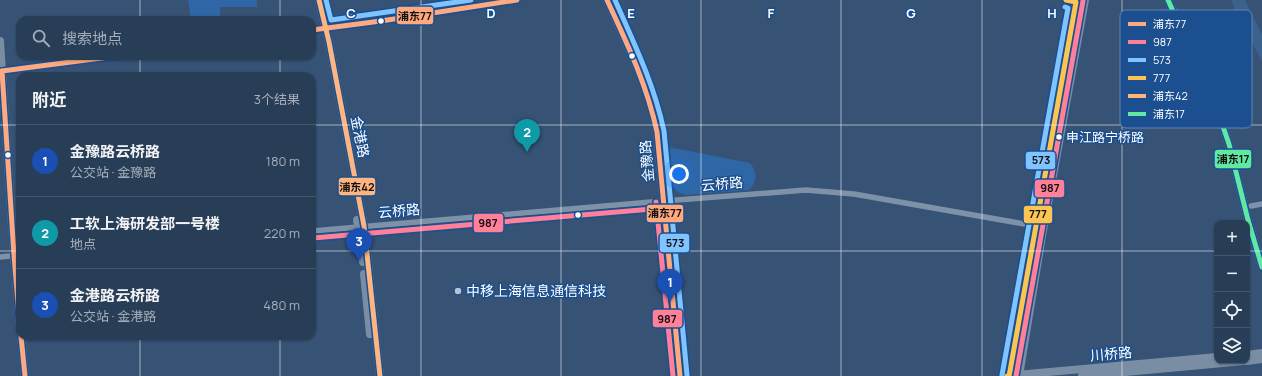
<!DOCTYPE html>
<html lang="zh">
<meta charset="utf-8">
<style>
body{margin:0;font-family:Manrope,"Noto Sans SC",sans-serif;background:#344961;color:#f1f3f6}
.controls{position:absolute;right:12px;bottom:12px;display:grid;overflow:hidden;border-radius:8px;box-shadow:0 1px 3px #0004}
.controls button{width:36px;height:36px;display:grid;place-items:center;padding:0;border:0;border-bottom:1px solid #44576d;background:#283e57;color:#f1f3f6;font:20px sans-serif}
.you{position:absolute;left:679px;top:174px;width:14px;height:14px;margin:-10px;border:3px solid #fff;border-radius:50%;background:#1a73e8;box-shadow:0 0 0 6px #1a73e833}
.badge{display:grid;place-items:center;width:26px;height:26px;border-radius:50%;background:#95b2f1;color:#fff;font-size:13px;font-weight:700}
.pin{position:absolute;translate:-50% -33px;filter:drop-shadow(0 1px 2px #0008)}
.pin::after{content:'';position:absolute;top:21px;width:14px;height:12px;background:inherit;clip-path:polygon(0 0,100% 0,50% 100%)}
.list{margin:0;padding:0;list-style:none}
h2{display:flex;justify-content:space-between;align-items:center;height:52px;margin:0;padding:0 16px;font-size:17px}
h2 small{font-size:13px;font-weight:400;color:#a5aeba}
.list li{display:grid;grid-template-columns:26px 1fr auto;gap:12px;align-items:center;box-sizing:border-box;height:72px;padding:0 16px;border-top:1px solid #44576d}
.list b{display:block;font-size:15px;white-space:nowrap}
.list p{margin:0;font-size:13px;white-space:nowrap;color:#a5aeba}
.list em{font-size:13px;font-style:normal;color:#a5aeba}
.icon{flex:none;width:22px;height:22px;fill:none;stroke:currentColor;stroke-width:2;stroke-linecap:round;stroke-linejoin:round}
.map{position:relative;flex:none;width:1262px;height:376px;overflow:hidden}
.search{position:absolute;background:#283e57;box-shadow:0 1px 3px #0004;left:16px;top:16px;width:300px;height:44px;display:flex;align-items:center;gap:10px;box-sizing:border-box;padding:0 14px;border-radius:12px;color:#a5aeba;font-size:15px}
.panel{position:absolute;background:#283e57;box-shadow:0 1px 3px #0004;left:16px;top:72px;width:300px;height:268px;border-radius:12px}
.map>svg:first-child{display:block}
.green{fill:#2f66a5}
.water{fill:#3b618d}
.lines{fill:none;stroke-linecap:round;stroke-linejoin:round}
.street{stroke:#7d92a8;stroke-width:5.5}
.secondary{stroke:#798da4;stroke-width:8}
.bus-1-casing{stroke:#1b4f8f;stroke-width:8}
.bus-2-casing{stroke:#1b4f8f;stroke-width:8}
.bus-3-casing{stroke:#1b4f8f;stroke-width:8}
.bus-4-casing{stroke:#1b4f8f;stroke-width:8}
.bus-5-casing{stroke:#1b4f8f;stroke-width:8}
.bus-6-casing{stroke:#1b4f8f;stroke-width:8}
.bus-1{stroke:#ffa980;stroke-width:5}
.bus-2{stroke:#ff8098;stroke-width:5}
.bus-3{stroke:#80c4ff;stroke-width:5}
.bus-4{stroke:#fcc553;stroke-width:5}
.bus-5{stroke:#ffb580;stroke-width:5}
.bus-6{stroke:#60e9a3;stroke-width:5}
.grid{fill:none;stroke:#fff;stroke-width:1;stroke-opacity:0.55}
.bus-dot{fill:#fff;stroke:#1b4f8f;stroke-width:1.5}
.poi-dot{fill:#b9c2ce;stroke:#1b4f8f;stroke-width:1.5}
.labels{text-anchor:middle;stroke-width:3;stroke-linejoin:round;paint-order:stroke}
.bus-label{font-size:13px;fill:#fff;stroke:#1b4f8f;text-anchor:start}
.street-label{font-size:14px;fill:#fff;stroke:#1b4f8f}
.poi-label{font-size:14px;fill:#fff;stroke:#1b4f8f;text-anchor:start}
.key{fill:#1b4f8f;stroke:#5f84b1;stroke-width:1}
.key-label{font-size:11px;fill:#fff}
.grid-label{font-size:13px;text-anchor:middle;font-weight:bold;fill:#fff;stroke:#1b4f8f;stroke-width:3;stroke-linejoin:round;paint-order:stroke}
.line-badge{stroke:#1b4f8f;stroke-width:1.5}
.pale-badge-label{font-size:11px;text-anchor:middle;font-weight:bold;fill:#111}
</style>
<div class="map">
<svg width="1262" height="376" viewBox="0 0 1262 376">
<rect width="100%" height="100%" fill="#365274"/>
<!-- green -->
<g class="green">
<polygon points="188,0 257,0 257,7 220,7 220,20 191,20"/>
<path d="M669 147 750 163C758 172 757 182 749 190L685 195 677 192 672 185Z"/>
</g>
<!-- water -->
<polygon class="water" points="1231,0 1245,0 1262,34 1262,61 1249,37 1242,27"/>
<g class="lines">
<!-- street -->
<g class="street">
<polyline points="1066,0 1076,2"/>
<polyline points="312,30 381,21 517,0"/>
<polyline points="0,72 117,56"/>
<polyline points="1251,206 1262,204"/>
<polyline points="312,231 651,202 806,190 854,194 1036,226"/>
<polyline points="0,257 20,255"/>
</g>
<!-- secondary -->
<g class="secondary">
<polyline points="319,0 329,42 364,226 380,376"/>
<path d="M607 0C626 43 649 86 657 132L680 376"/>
<polyline points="1168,0 1182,30 1219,115 1229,144 1248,220 1262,267"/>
<polyline points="0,41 14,255 20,327"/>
<polyline points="357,220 363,262"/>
<polyline points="364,274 370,334"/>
<polyline points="21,336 25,376"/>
<polyline points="1247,355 1262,353"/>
<polyline points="1247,361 1262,359"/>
<polyline points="1015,375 1217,357"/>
<polyline points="1009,376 1076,0"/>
<polyline points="1019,376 1042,236 1085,0"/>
<polyline points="1082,376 1245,361"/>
</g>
<!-- bus-1 casing -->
<g class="bus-1-casing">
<g id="bus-1">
<path d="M607 0C627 43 647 85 657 132L680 376"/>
<polyline points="312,30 381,21 517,0"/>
<polyline points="2,71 14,255 20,327"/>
<polyline points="2,71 117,56"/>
<polyline points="21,336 25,376"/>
</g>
</g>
<!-- bus-2 casing -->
<g class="bus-2-casing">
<g id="bus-2">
<polyline points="656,202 673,376"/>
<polyline points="313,238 664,208"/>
<polyline points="1016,376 1083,1"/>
</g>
</g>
<!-- bus-3 casing -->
<g class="bus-3-casing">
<g id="bus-3">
<polyline points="326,0 331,20 471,0"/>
<path d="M615 0C634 43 654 84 664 131L687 375"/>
<polyline points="1002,375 1068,8 1065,7"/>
</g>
</g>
<!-- bus-4 casing -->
<g class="bus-4-casing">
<polyline id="bus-4" points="1007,376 1009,376 1010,371 1076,2 1066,0"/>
</g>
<!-- bus-5 casing -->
<g class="bus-5-casing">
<polyline id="bus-5" points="319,0 329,42 364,226 380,376"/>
</g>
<!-- bus-6 casing -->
<g class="bus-6-casing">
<polyline id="bus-6" points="1168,0 1219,115 1229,144 1248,220 1262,267"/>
</g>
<!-- bus-1 -->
<use href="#bus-1" class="bus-1"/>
<!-- bus-2 -->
<use href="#bus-2" class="bus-2"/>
<!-- bus-3 -->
<use href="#bus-3" class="bus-3"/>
<!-- bus-4 -->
<use href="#bus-4" class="bus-4"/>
<!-- bus-5 -->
<use href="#bus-5" class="bus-5"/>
<!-- bus-6 -->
<use href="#bus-6" class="bus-6"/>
</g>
<!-- grid -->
<path class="grid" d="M140 0V20M280 0V20M421 0V376M561 0V376M701 0V376M841 0V376M982 0V376M1122 0V376M140 56V76M280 56V76M0 125H20M312 125H1262M0 251H20M312 251H1217M1247 251H1262M140 336V376M280 336V376"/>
<!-- markers -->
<g class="bus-dot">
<circle cx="381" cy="21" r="3.5"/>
<circle cx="632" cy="56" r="3.5"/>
<circle cx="1059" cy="137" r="3.5"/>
<circle cx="8" cy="155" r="3.5"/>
<circle cx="578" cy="215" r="3.5"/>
</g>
<circle class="poi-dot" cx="458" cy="291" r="4"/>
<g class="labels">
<!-- bus labels -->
<g class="bus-label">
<text x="1066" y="142">申江路宁桥路</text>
</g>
<!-- street labels -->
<g class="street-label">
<text transform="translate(360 137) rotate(79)" y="5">金港路</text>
<text transform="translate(647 161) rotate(-95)" y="5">金豫路</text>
<text transform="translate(722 184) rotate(-5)" y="5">云桥路</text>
<text transform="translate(399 211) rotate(-5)" y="5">云桥路</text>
<text transform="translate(1111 354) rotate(-5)" y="5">川桥路</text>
</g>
<!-- poi labels -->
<g class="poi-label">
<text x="466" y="296">中移上海信息通信科技</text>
</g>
</g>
<!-- legend -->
<rect x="1120" y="10" width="132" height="118" rx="6" class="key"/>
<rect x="1128" y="22" width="18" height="4" fill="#ffa980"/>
<rect x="1128" y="40" width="18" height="4" fill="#ff8098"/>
<rect x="1128" y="58" width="18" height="4" fill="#80c4ff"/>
<rect x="1128" y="76" width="18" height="4" fill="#fcc553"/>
<rect x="1128" y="94" width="18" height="4" fill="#ffb580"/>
<rect x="1128" y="112" width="18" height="4" fill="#60e9a3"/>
<g class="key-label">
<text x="1153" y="28">浦东77</text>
<text x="1153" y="46">987</text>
<text x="1153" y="64">573</text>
<text x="1153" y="82">777</text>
<text x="1153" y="100">浦东42</text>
<text x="1153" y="118">浦东17</text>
</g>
<g class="grid-label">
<text x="351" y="18">C</text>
<text x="491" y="18">D</text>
<text x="631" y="18">E</text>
<text x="771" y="18">F</text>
<text x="911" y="18">G</text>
<text x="1052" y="18">H</text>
</g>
<g class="line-badge">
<rect x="396" y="6" width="38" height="19" rx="4" fill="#ffa980"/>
<rect x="1214" y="149" width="38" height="20" rx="4" fill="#60e9a3"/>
<rect x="1025" y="151" width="31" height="19" rx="4" fill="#80c4ff"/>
<rect x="338" y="177" width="38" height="19" rx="4" fill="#ffb580"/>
<rect x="1034" y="179" width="31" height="19" rx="4" fill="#ff8098"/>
<rect x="646" y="204" width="38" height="19" rx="4" fill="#ffa980"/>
<rect x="1023" y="205" width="30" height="19" rx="4" fill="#fcc553"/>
<rect x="473" y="213" width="31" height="20" rx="4" fill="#ff8098"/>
<rect x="659" y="233" width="31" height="20" rx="4" fill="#80c4ff"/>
<rect x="652" y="309" width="31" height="19" rx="4" fill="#ff8098"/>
</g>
<g class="pale-badge-label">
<text x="415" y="20">浦东77</text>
<text x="1233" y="163">浦东17</text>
<text x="1041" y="164">573</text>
<text x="357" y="191">浦东42</text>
<text x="1050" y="192">987</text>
<text x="665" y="217">浦东77</text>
<text x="1038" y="218">777</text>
<text x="488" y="227">987</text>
<text x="675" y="247">573</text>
<text x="667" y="323">987</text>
</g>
</svg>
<div class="controls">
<button>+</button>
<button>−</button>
<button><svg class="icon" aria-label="locate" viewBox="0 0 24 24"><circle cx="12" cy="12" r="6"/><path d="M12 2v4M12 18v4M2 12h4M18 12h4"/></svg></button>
<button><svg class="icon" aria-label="layers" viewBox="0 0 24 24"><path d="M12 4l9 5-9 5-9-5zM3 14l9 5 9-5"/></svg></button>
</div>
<div class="you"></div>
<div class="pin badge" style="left:670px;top:302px;background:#1a4fb4">1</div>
<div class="pin badge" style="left:527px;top:152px;background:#0f9aa8">2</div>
<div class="pin badge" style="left:359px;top:261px;background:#1a4fb4">3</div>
<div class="search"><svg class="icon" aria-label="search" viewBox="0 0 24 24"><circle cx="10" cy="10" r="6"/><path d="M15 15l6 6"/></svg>搜索地点</div>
<section class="panel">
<h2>附近<small>3个结果</small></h2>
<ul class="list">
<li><span class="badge" style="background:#1a4fb4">1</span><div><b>金豫路云桥路</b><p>公交站 · 金豫路</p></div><em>180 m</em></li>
<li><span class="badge" style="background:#0f9aa8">2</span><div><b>工软上海研发部一号楼</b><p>地点</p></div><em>220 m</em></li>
<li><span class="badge" style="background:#1a4fb4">3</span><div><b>金港路云桥路</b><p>公交站 · 金港路</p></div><em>480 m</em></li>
</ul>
</section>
</div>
